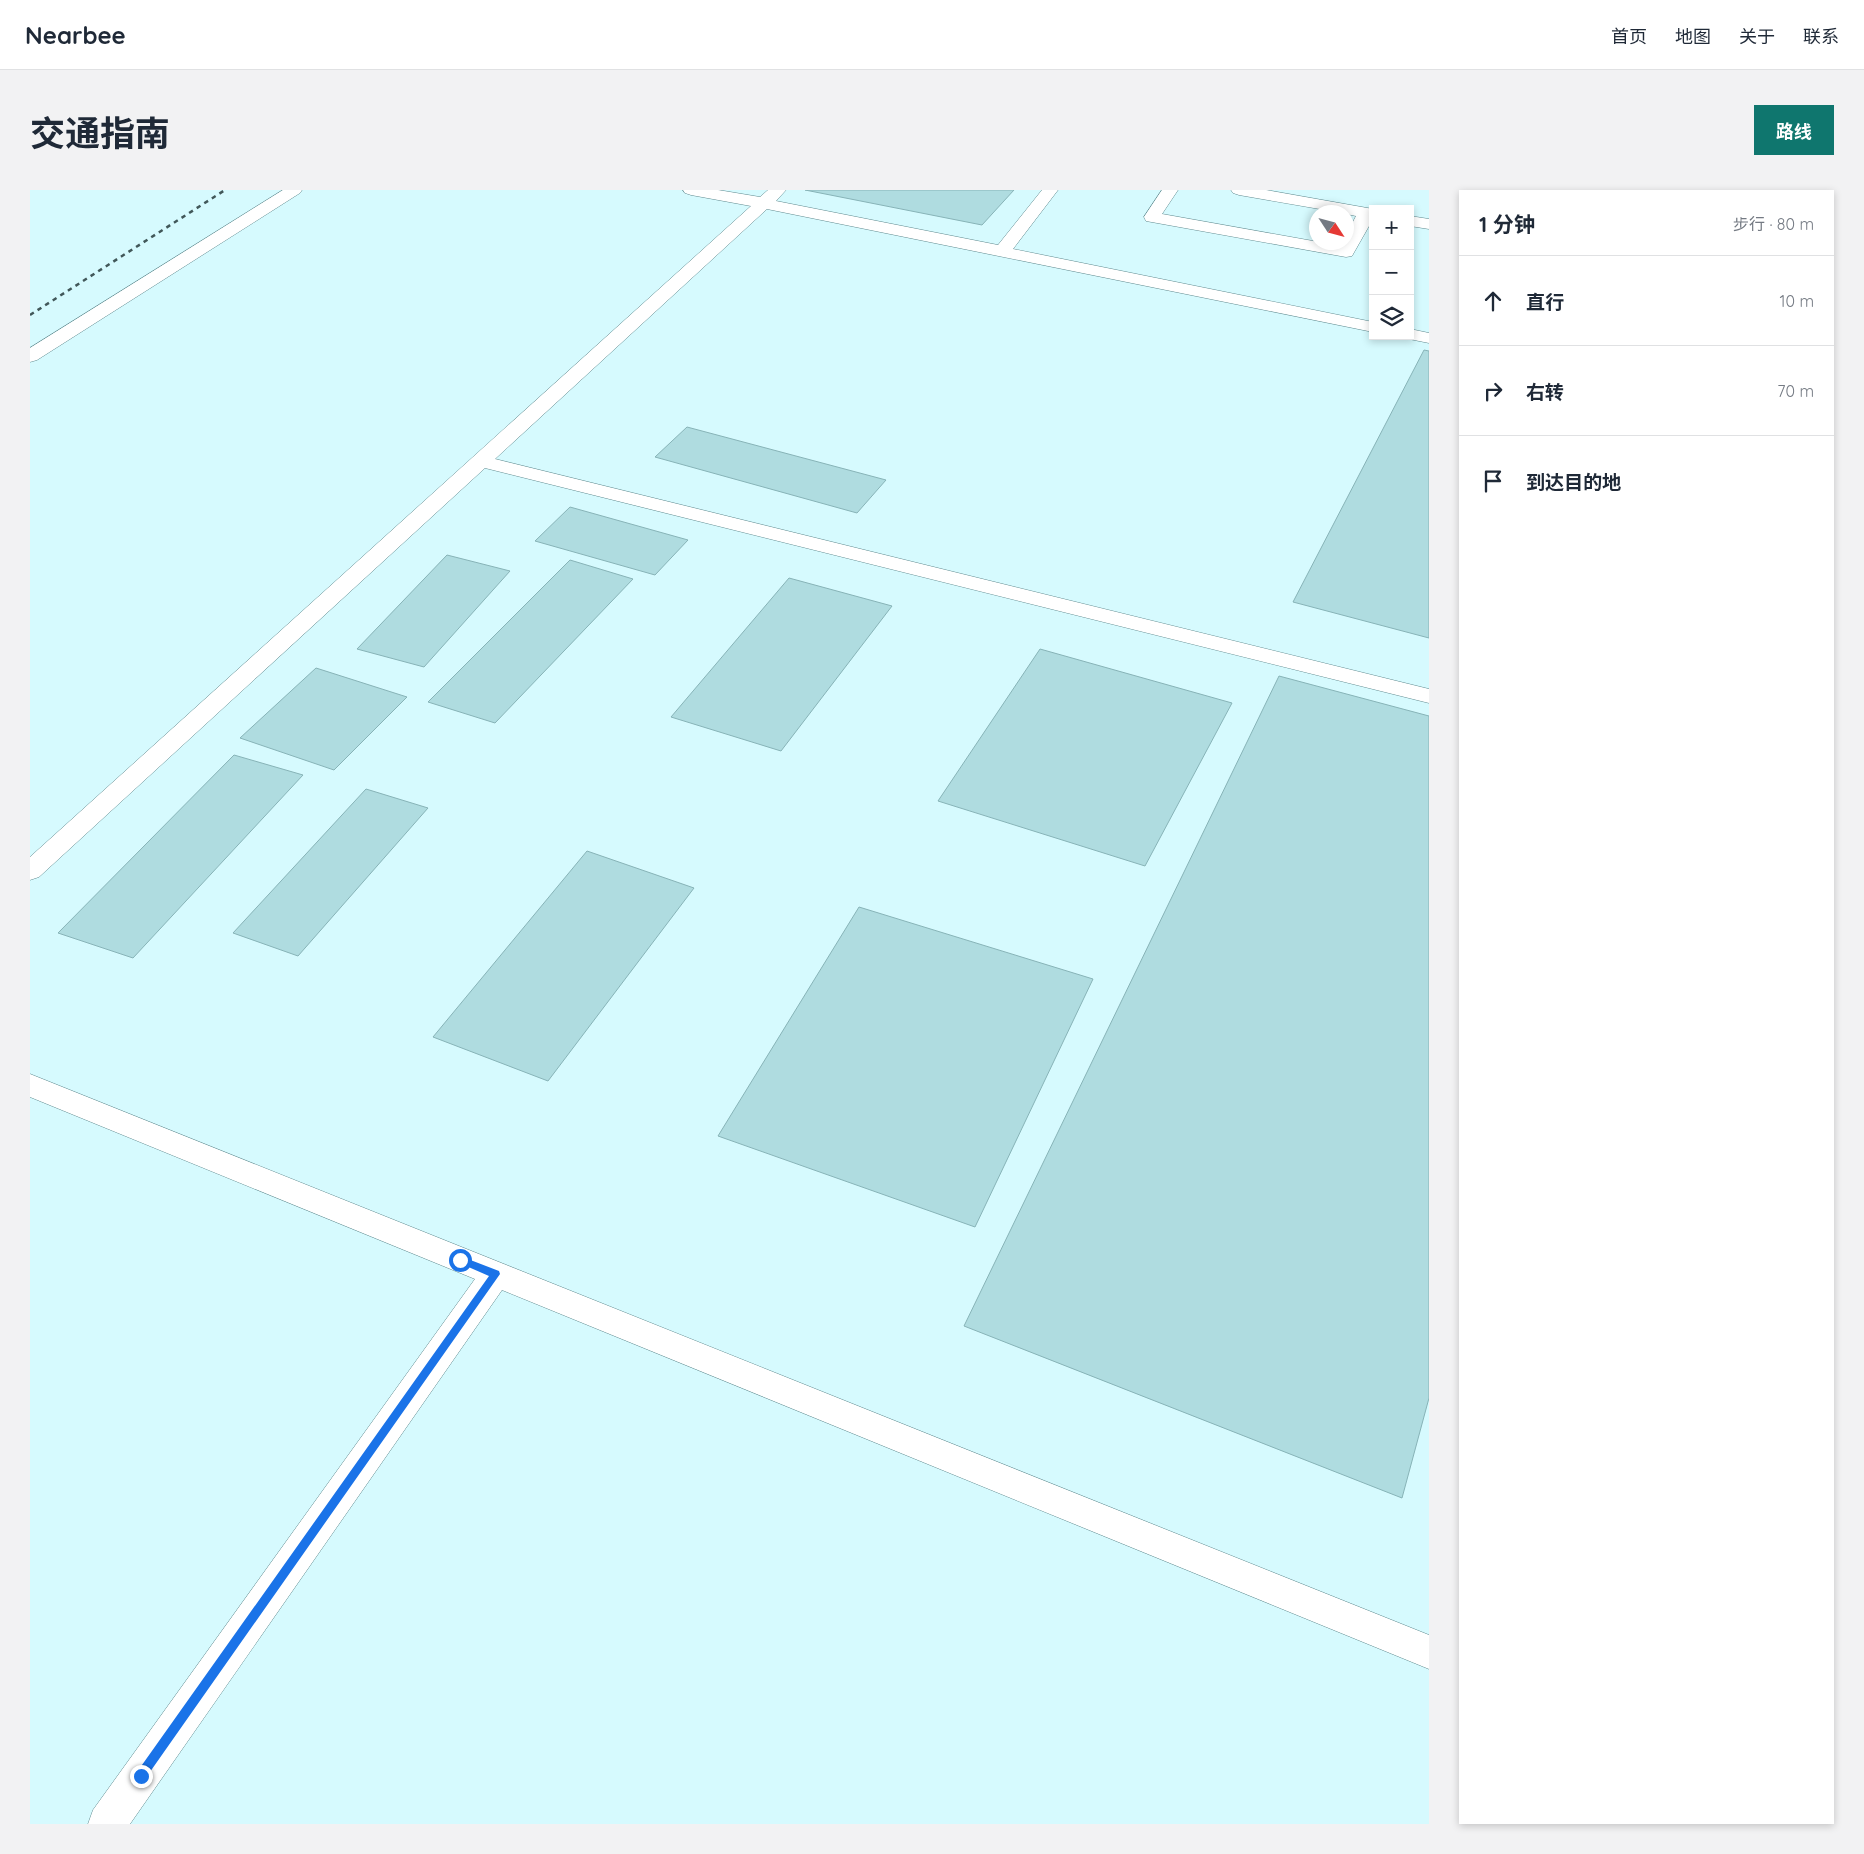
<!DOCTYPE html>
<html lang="zh">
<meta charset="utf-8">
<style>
body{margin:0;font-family:Quicksand,"Noto Sans SC",sans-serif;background:#f2f2f3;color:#1f2937}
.controls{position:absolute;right:15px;top:15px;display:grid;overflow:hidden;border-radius:0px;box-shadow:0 2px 8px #0003}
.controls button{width:45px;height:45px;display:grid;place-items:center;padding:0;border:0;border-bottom:1px solid #e0e1e3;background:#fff;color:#1f2937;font:25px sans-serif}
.compass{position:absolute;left:1279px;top:15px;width:45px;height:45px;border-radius:50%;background:#fff;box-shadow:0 2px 8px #0003;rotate:126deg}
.stop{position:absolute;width:15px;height:15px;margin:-11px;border:4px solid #1a73e8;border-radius:50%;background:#fff}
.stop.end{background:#1a73e8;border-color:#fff;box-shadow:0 1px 5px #0008}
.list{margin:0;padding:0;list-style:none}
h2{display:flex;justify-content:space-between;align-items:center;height:65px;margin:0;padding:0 20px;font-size:21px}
h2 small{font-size:16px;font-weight:400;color:#747a83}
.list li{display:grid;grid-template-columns:32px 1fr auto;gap:15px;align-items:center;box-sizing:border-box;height:90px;padding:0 20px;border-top:1px solid #e0e1e3}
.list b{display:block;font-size:19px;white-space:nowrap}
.list em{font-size:16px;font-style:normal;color:#747a83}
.icon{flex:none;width:28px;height:28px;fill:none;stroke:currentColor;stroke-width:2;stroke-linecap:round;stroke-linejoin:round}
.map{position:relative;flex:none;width:1399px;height:1634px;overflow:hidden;border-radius:0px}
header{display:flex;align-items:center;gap:30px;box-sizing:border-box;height:70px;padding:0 25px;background:#fff;border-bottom:1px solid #e0e1e3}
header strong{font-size:24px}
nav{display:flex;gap:28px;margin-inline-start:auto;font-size:18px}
.intro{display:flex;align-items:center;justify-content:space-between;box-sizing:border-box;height:120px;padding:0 30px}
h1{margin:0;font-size:35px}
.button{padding:12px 22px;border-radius:0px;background:#0f766e;color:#fff;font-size:18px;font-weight:700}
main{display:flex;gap:30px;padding:0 30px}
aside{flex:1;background:#fff;border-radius:0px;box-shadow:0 2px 8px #0003}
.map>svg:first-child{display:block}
.building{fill:#afdce0;stroke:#87b3b7}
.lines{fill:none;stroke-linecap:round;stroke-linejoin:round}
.minor-casing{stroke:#5f898e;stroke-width:1}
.minor{fill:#fff;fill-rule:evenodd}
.rail{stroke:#415759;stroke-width:2.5;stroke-dasharray:4.5 4.5;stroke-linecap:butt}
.route{fill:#1a73e8}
</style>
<header>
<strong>Nearbee</strong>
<nav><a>首页</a><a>地图</a><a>关于</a><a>联系</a></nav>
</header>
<div class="intro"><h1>交通指南</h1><a class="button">路线</a></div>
<main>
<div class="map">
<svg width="1399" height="1634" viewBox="0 0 1399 1634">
<rect width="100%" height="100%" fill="#d6fafe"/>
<!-- building -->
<g class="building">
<polygon points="775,0 984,0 952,35"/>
<polygon points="1394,160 1399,161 1399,448 1263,412"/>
<polygon points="657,237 856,290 827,323 625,267"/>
<polygon points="540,317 658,350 625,385 505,351"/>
<polygon points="417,365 480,381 394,477 327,459"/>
<polygon points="540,370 603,389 465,533 398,512"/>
<polygon points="759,388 862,416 751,561 641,527"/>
<polygon points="1010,459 1202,513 1115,676 908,611"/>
<polygon points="286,478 377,507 304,580 210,548"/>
<polygon points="1249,486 1399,526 1399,1208 1372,1308 934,1136"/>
<polygon points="204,565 273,585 103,768 28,743"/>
<polygon points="336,599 398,618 268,766 203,743"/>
<polygon points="557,661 664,698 518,891 403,847"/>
<polygon points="829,717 1063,789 945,1037 688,946"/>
</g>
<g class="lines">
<!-- minor casing -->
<g class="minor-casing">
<g id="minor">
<polygon points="253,0 272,0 270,3 7,170 0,172 0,158"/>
<polygon points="653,0 688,0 730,7 738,0 756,0 746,11 968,55 1012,0 1028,0 983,59 1343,132 1343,142 737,19 465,269 1399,499 1399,513 455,278 9,687 0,690 0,667 721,16 661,5 655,3"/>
<polygon points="1132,0 1148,0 1132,24 1311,56 1312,52 1316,52 1316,45 1326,26 1316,24 1316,22 1307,22 1209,5 1203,3 1201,0 1236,0 1343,19 1343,29 1322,66 1316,67 1116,31 1114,27"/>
<polygon points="1380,26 1399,29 1399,39 1380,36"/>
<polygon points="1380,139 1399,143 1399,153 1374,148 1372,146 1380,146"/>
<polygon points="0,884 1399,1445 1399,1479 472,1100 100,1634 58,1634 63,1620 445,1089 0,907"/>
</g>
</g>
<!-- minor -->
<use href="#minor" class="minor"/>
<!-- rail -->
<polyline class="rail" points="0,125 195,0"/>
</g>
<!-- route -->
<polygon class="route" points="430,1066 469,1081 470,1084 115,1589 111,1591 107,1589 106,1586 107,1582 459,1086 427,1072 427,1067"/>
</svg>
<div class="controls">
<button>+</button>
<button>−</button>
<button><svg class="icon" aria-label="layers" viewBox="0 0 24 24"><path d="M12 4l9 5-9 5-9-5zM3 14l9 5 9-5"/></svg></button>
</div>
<svg class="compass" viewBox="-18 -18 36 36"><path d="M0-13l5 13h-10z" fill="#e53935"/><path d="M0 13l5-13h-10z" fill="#747a83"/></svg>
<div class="stop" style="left:430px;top:1070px"></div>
<div class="stop end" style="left:111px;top:1586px"></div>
</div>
<aside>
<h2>1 分钟<small>步行 · 80 m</small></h2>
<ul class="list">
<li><svg class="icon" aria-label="ahead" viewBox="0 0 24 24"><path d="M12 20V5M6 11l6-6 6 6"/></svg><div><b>直行</b></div><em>10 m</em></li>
<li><svg class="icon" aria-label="right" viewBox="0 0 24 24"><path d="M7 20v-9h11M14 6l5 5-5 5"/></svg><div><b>右转</b></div><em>70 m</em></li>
<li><svg class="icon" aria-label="arrive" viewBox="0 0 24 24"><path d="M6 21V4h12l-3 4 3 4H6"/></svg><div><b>到达目的地</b></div></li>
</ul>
</aside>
</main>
